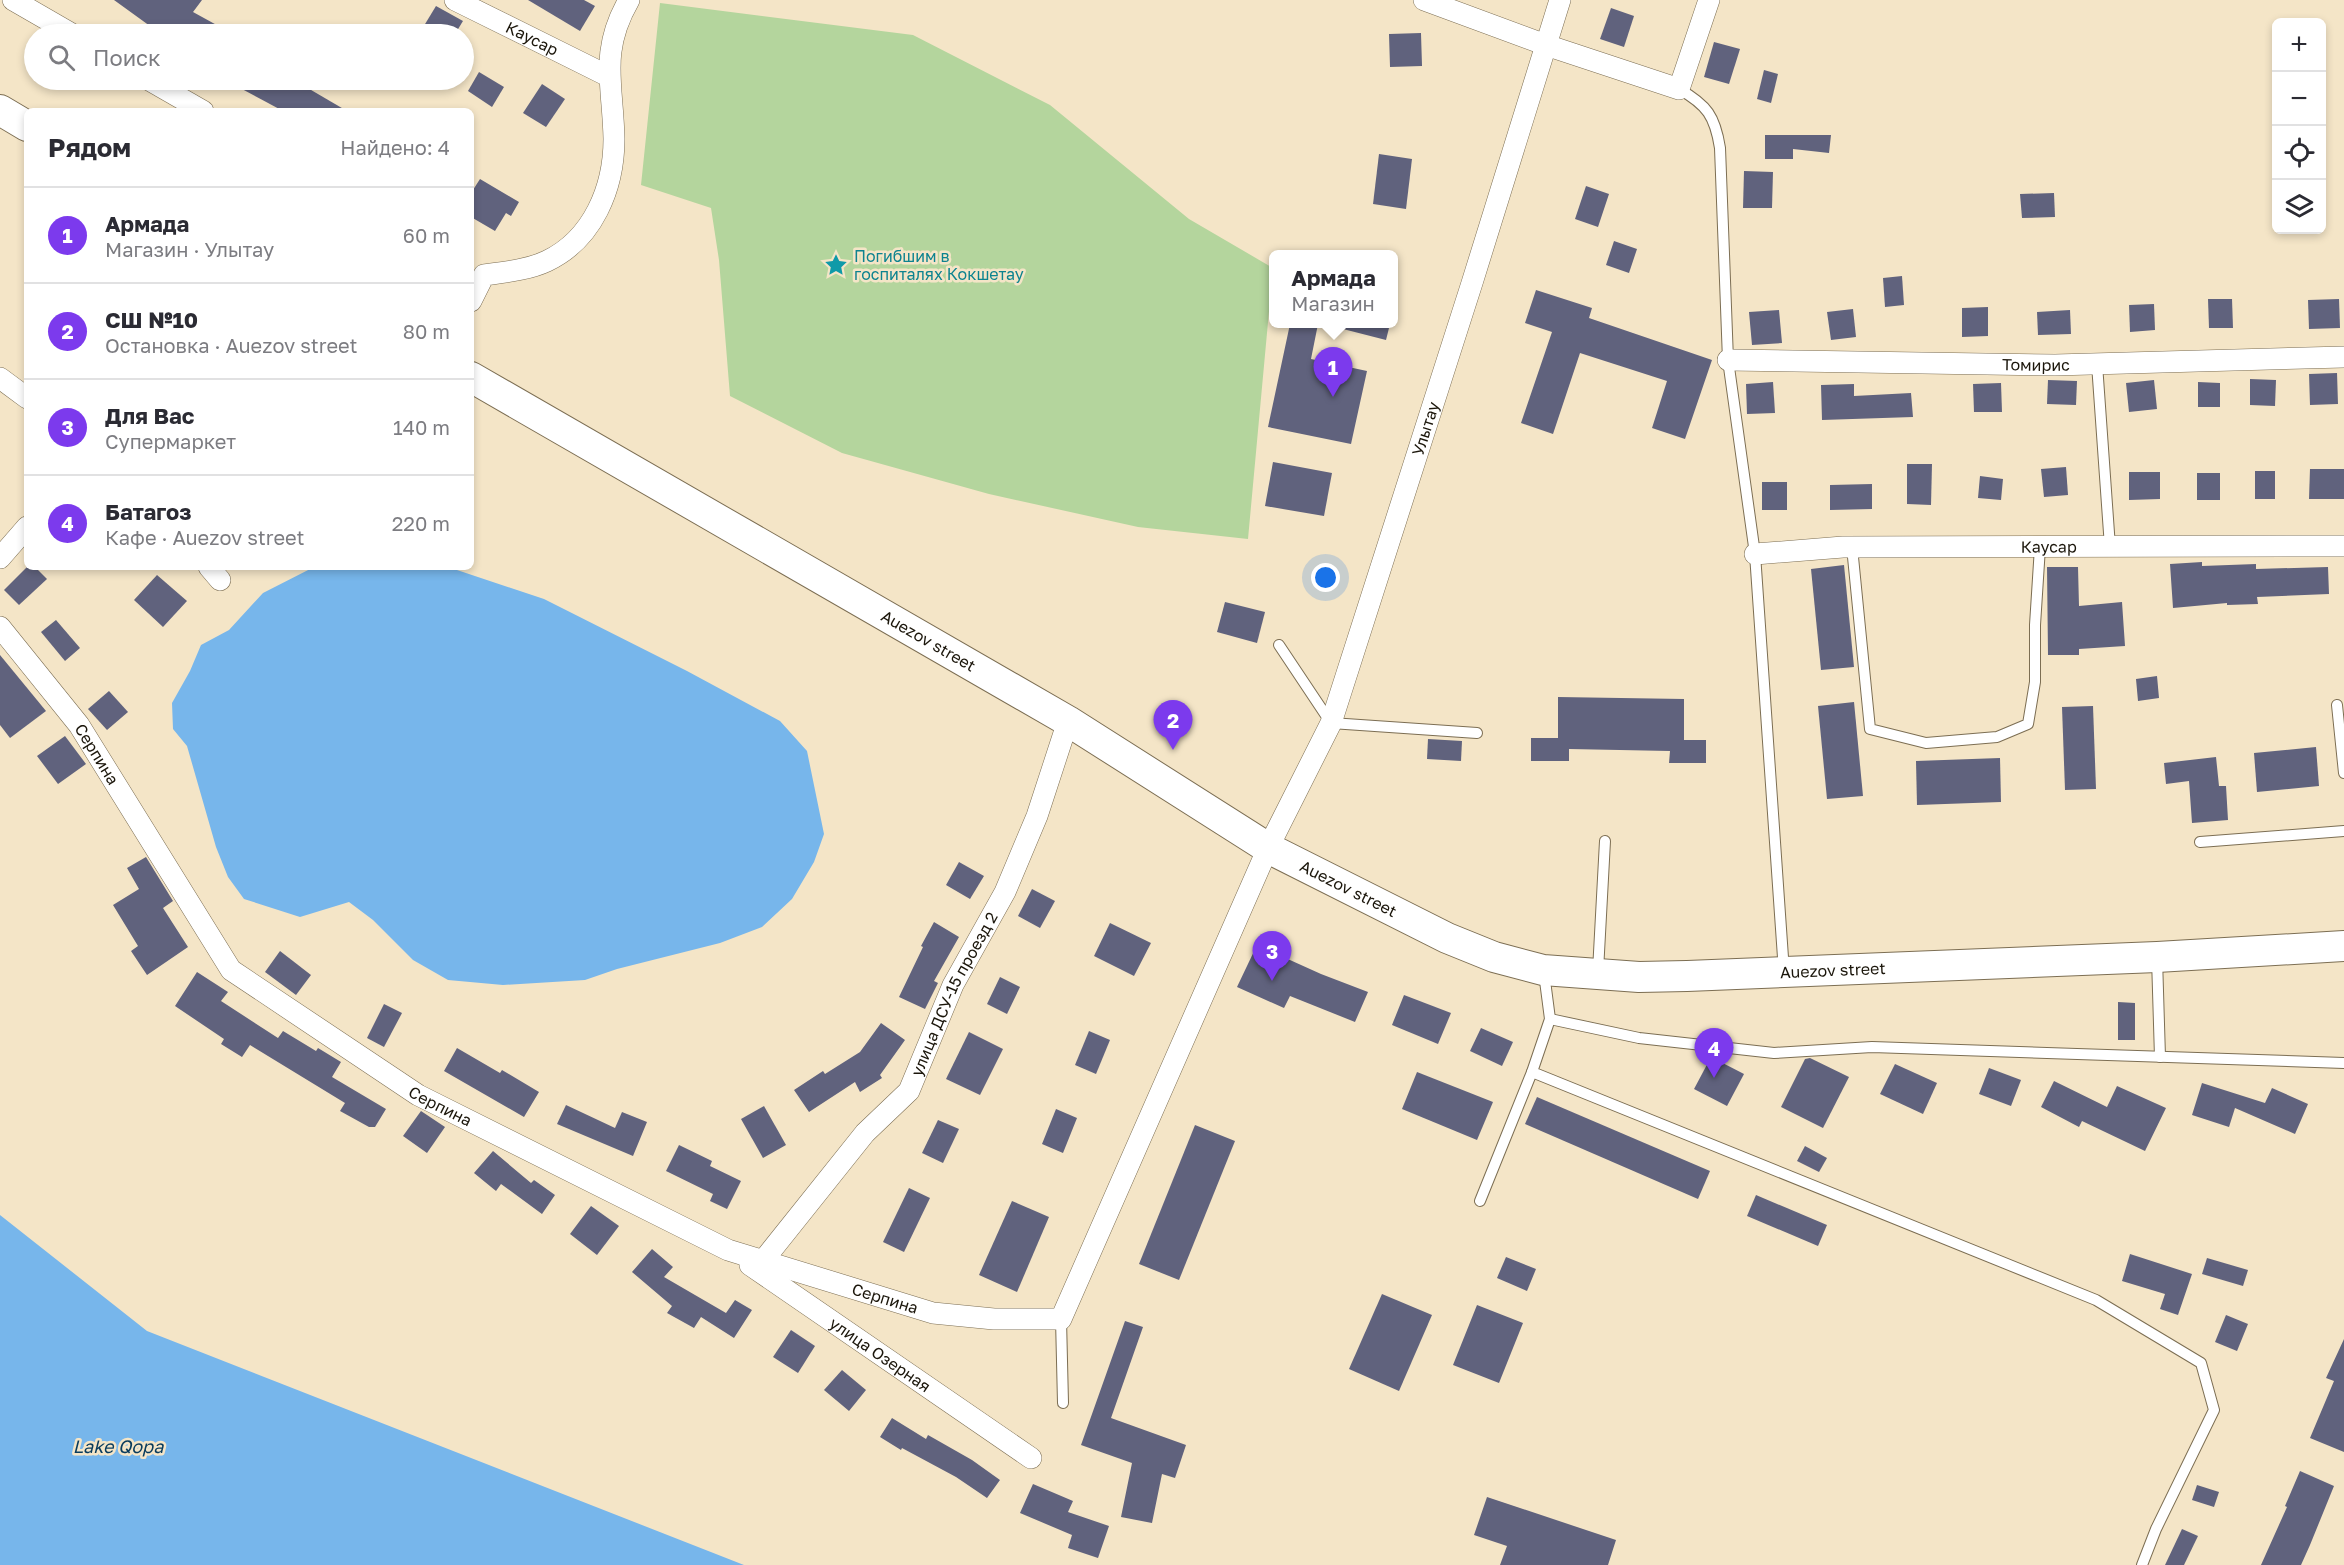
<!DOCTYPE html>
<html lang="ru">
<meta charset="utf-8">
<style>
body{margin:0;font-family:"Golos Text",sans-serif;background:#f7f7f7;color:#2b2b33}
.controls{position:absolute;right:18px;top:18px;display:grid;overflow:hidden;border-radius:9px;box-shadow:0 3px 9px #0003}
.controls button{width:54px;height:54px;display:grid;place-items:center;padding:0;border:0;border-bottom:2px solid #e1e1e2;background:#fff;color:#2b2b33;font:30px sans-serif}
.you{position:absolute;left:1326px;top:578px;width:21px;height:21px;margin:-15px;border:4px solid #fff;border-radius:50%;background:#1a73e8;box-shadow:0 0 0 9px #1a73e833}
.badge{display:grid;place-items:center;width:39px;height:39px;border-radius:50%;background:#7c3aed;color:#fff;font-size:20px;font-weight:700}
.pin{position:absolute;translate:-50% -50px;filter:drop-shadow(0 2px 3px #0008)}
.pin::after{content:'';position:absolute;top:32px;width:21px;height:18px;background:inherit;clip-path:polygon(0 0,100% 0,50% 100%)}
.popup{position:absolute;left:1269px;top:250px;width:129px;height:78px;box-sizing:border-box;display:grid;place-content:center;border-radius:9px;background:#fff;filter:drop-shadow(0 2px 4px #0005);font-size:20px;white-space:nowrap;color:#7c7c81}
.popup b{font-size:22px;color:#2b2b33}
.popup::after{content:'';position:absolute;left:50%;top:100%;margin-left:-12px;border:12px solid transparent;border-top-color:#fff}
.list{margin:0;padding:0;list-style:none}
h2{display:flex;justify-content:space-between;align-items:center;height:78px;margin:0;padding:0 24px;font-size:26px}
h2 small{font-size:20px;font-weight:400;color:#7c7c81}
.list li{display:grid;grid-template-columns:39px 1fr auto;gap:18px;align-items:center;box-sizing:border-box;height:96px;padding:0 24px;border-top:2px solid #e1e1e2}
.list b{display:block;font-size:22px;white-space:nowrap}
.list p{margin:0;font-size:20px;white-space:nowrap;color:#7c7c81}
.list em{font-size:20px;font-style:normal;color:#7c7c81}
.icon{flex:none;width:33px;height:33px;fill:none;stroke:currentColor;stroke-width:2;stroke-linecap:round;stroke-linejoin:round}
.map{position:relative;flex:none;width:2344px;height:1565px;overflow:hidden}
.search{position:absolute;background:#fff;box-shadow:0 3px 9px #0003;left:24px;top:24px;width:450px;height:66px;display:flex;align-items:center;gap:15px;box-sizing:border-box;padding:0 21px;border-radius:33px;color:#7c7c81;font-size:22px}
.panel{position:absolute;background:#fff;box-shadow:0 3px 9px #0003;left:24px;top:108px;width:450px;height:462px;border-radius:9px}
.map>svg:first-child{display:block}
.green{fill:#b4d59d}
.water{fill:#77b6eb}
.building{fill:#60627d}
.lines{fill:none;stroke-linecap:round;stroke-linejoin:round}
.service-casing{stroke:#7c6e53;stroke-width:12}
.minor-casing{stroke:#7c6e53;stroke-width:22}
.secondary-casing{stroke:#7c6e53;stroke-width:32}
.service{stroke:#fff;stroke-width:10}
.minor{stroke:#fff;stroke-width:21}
.secondary{stroke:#fff;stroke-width:30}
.labels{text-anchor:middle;stroke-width:5;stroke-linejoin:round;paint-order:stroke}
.street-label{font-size:16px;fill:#1b160b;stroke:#f4e5c7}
.culture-label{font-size:16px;fill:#0d838f;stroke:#f4e5c7;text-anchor:start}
.water-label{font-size:18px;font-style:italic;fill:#083b5d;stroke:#f4e5c7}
</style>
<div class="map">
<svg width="2344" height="1565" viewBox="0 0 2344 1565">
<rect width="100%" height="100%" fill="#f4e5c7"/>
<!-- green -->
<polygon class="green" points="660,3 913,35 1050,105 1189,219 1273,268 1248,539 1138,527 989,494 842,453 730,396 719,260 711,208 641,185"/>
<!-- water -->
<g class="water">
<polygon points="314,567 448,567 544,599 687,671 780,721 807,751 824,834 814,862 792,899 762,927 720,943 617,969 585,980 503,985 448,980 413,960 373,920 349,902 300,917 244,899 228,877 216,847 187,746 173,729 172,703 190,671 201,645 229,630 263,593"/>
<polygon points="0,1215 147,1331 744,1565 0,1565"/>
</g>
<!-- building -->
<g class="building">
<polygon points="114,0 202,0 193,12 233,34 161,34"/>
<polygon points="528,0 584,0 595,6 580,31"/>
<polygon points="436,6 463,21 455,34 419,34"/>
<polygon points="1611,8 1634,16 1624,47 1600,39"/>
<polygon points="1421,33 1422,66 1390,67 1389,34"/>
<polygon points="1714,42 1740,49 1729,84 1704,77"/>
<polygon points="1764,70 1778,74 1771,103 1757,99"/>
<polygon points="479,72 504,87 492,107 468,91"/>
<polygon points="225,80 294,80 347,111 283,111"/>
<polygon points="542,84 565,99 546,127 523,113"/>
<polygon points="1765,135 1831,135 1829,153 1793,149 1793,159 1765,159"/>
<polygon points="1379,154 1412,159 1406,209 1373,204"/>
<polygon points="1744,171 1773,172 1772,208 1743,208"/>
<polygon points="480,179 519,202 511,216 506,213 495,231 471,217 471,193"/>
<polygon points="1586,186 1609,194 1598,227 1575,219"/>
<polygon points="2054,193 2055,217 2022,218 2020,194"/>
<polygon points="1614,241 1637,249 1629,273 1606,265"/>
<polygon points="1902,276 1904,305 1885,307 1883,278"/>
<polygon points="1536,290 1592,308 1589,318 1712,360 1685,439 1652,428 1667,381 1580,353 1553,434 1521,423 1552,332 1525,323"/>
<polygon points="2208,299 2232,299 2233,328 2209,328"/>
<polygon points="2339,299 2340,328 2309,329 2308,300"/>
<polygon points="2154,304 2155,330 2130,332 2129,305"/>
<polygon points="1988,307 1988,336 1962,337 1962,308"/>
<polygon points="1853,309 1856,337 1831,340 1827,312"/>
<polygon points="1779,310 1782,343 1752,345 1749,312"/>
<polygon points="2070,310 2071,334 2038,335 2037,312"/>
<polygon points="1290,324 1318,324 1311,359 1367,371 1351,444 1268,427"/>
<polygon points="1344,324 1390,324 1386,340 1343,329"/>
<polygon points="2337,373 2338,404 2310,405 2309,374"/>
<polygon points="2250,379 2276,380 2275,406 2250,405"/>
<polygon points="2048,380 2077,381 2076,405 2047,404"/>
<polygon points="2154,380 2157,409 2129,412 2126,383"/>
<polygon points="1773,382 1775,413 1747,414 1746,384"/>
<polygon points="2198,382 2220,383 2220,407 2198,407"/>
<polygon points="2001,383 2002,412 1974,412 1973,384"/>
<polygon points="1854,384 1854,396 1911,393 1913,417 1822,420 1821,385"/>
<polygon points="1273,462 1332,473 1324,516 1265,506"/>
<polygon points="1907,464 1932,464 1931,505 1907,504"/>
<polygon points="2066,467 2068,495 2044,497 2041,469"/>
<polygon points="2310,469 2344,469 2344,499 2309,499"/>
<rect x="2255" y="471" width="20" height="28"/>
<polygon points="2129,472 2160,472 2160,499 2129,500"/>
<rect x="2197" y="473" width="23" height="27"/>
<polygon points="1980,476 2003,479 2001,500 1978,498"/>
<rect x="1762" y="482" width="25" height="28"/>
<polygon points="1872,484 1872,509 1830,510 1830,485"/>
<polygon points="2202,562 2202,566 2256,564 2256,569 2328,567 2329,594 2257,597 2258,604 2227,605 2227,603 2173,608 2170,564"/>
<polygon points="1844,565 1854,667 1821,670 1811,569"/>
<polygon points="27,567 35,567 47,579 19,605 4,590"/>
<polygon points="2047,567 2078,567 2079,606 2122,602 2125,646 2079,649 2079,655 2048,655"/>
<polygon points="157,575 187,601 163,627 134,600"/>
<polygon points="1225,602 1265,612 1257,643 1217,632"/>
<polygon points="56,620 80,648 65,661 41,632"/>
<polygon points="0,655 46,711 10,738 0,725"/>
<polygon points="2157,676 2159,698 2138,701 2136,679"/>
<polygon points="109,691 128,712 107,730 88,709"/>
<polygon points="1558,697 1684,699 1684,740 1706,740 1706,763 1669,763 1670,751 1569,749 1569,761 1531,761 1531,738 1558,738"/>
<polygon points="1854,702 1863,796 1827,799 1818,706"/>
<polygon points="2093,706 2096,789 2065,790 2062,707"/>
<polygon points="65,736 86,764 58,784 37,756"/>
<polygon points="1428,739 1462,741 1461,761 1427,759"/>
<polygon points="2316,747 2319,786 2257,792 2254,753"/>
<polygon points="2216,757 2219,786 2226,786 2228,820 2192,823 2189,781 2166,784 2164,763"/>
<polygon points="2000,758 2001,802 1917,805 1916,761"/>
<polygon points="146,857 173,901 163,908 188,947 147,975 131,951 138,946 113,905 139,889 127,868"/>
<polygon points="959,862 984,876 970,899 946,885"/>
<polygon points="1032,889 1055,901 1040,928 1018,916"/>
<polygon points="934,922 959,937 934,981 938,983 925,1009 899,997 923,947 921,946"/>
<polygon points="1110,923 1151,943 1134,976 1094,956"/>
<polygon points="1257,945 1321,974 1368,992 1355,1022 1290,996 1284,1008 1237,987"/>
<polygon points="280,951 311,975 296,995 265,972"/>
<polygon points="197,972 228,992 221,1001 278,1038 283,1031 316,1051 318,1048 341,1062 332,1077 386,1109 375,1127 369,1127 340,1111 345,1103 250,1045 242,1057 221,1044 224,1039 175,1006"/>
<polygon points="1000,977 1020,987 1007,1014 987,1004"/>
<polygon points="1404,995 1451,1013 1438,1044 1392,1025"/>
<polygon points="2118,1002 2135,1003 2135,1040 2118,1040"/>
<polygon points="384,1004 402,1013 384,1047 367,1038"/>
<polygon points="881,1023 905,1040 880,1075 882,1078 860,1092 855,1082 809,1112 794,1090 823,1071 825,1074 860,1052"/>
<polygon points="1481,1028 1513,1042 1502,1066 1470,1051"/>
<polygon points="1089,1031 1110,1040 1096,1074 1075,1065"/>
<polygon points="969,1032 1003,1049 980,1095 946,1079"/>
<polygon points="457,1048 500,1073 502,1070 539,1092 524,1117 444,1071"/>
<polygon points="1711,1057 1744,1074 1727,1106 1694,1089"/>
<polygon points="1810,1058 1849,1077 1823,1128 1781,1107 1805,1059"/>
<polygon points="1895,1064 1937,1083 1923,1114 1880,1094"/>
<polygon points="1989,1068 2021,1080 2011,1106 1979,1094"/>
<polygon points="1417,1072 1493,1102 1477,1140 1402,1109"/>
<polygon points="2054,1081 2107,1107 2117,1086 2166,1108 2145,1151 2082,1121 2079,1127 2041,1107"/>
<polygon points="2202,1083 2265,1103 2272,1088 2308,1104 2295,1134 2235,1108 2229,1127 2192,1115"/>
<polygon points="1537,1097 1710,1171 1698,1199 1525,1124"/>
<polygon points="566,1105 615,1128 622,1112 647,1122 633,1156 557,1124"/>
<polygon points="764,1106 786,1145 763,1158 741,1119"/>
<polygon points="1056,1109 1077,1118 1063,1153 1042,1144"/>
<polygon points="421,1111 445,1127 427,1153 403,1136"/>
<polygon points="938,1120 959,1129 943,1163 922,1153"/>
<polygon points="1195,1125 1235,1141 1179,1280 1139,1264"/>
<polygon points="679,1145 712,1161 710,1166 741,1181 727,1209 710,1201 713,1194 666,1171"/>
<polygon points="1805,1146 1827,1158 1819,1172 1797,1161"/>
<polygon points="493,1151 531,1183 534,1180 555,1195 542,1214 501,1184 496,1191 474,1173"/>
<polygon points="909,1188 930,1198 904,1252 883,1242"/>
<polygon points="1756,1195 1827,1225 1818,1246 1747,1216"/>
<polygon points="1012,1201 1049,1217 1017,1292 979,1275"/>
<polygon points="591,1206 619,1226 597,1255 570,1234"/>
<polygon points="652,1249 673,1267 664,1277 726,1313 735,1300 752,1310 734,1338 701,1317 694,1328 667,1313 672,1306 632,1272"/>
<polygon points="2130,1254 2192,1274 2178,1315 2160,1309 2165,1294 2122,1281"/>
<polygon points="1506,1257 1536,1269 1527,1291 1497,1278"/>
<polygon points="2207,1258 2248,1270 2243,1286 2202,1274"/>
<polygon points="1382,1294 1432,1315 1399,1391 1349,1369"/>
<polygon points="1477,1305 1523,1323 1499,1383 1453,1365"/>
<polygon points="2226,1315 2248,1324 2237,1351 2215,1342"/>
<polygon points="1125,1321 1143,1327 1111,1418 1186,1445 1175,1478 1162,1474 1152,1523 1121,1517 1132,1463 1081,1445"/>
<polygon points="791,1330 815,1346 798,1373 773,1357"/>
<polygon points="2344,1339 2344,1452 2310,1438 2334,1381 2326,1378"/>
<polygon points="842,1370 866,1390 849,1411 824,1390"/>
<polygon points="892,1418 926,1439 928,1435 972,1460 1000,1480 987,1498 956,1477 902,1448 901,1450 880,1437"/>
<polygon points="2300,1471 2334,1486 2310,1545 2301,1565 2261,1565 2287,1507 2285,1506"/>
<polygon points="1033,1484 1073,1501 1068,1512 1109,1526 1098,1558 1068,1548 1072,1535 1020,1513"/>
<polygon points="2197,1485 2219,1492 2214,1507 2192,1500"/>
<polygon points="1487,1497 1616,1540 1608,1565 1500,1565 1507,1546 1474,1535"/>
<polygon points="2182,1529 2198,1536 2184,1565 2165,1565"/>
</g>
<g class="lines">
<!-- service casing -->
<g class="service-casing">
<g id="service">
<path d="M1679 89C1707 105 1715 116 1720 148L1728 360 1755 554 1784 972"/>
<polyline points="2097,364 2110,547"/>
<polyline points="1852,547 1870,729 1926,743 1997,737 2028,724 2035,682 2035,625 2040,547"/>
<polyline points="1279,645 1331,723 1477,733"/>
<polyline points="2337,705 2344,773"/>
<polyline points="2200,842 2344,831"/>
<polyline points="2157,958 2160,1057"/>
<polyline points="1598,971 1605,841"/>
<polyline points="1544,973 1550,1019 1532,1072 2096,1300 2201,1363 2214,1410 2156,1529 2142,1565"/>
<polyline points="1550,1019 1639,1038 1774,1053 1872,1047 2344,1063"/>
<polyline points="1480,1201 1532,1072"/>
<polyline points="1061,1319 1063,1403"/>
</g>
</g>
<!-- minor casing -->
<g class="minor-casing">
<g id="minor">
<polyline points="13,0 72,34"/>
<path id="s1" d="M455 0 608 76"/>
<polyline points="1424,0 1546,45 1679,89 1709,0"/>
<polyline points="149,80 203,111"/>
<path d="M471 301 484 275C505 272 528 270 547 261 593 239 614 188 614 139 613 84 599 52 629 0"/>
<path id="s2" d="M1728 360 2055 365 2344 357"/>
<polyline points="0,378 27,398"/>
<path id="s3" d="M1755 554 1843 547 2344 546"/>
<polyline points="0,558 27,527"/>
<polyline points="209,567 220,580"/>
<path id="s4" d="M0 627 79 725 231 970 418 1095 728 1250 933 1313 994 1319H1061L1268 848 1331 723 1472 283 1560 0"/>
<path id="s5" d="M762 1262 865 1133 909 1091 953 985 1005 892 1037 816 1068 721"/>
<path id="s6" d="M750 1265 1031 1458"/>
</g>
</g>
<!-- secondary casing -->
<g class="secondary-casing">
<g id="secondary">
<polyline points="0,110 27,126"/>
<path id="s7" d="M471 377 1068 721 1268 848 1447 938 1494 957 1543 970 1639 977 1687 976 2157 957 2344 946"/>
</g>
</g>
<!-- service -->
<use href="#service" class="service"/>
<!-- minor -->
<use href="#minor" class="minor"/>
<!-- secondary -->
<use href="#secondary" class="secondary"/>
</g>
<!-- icons -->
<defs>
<g id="sight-bare" transform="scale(1.8)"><path d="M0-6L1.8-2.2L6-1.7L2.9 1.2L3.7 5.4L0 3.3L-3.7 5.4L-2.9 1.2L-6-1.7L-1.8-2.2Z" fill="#0f9aa8" stroke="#f4e5c7" stroke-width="2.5" paint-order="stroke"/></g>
</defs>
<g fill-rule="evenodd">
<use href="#sight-bare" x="836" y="265"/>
</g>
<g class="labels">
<!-- street labels -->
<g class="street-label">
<text dy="6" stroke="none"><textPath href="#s1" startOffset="86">Каусар</textPath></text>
<text dy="6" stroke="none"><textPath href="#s2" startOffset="308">Томирис</textPath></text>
<text dy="6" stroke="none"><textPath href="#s4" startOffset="2292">Улытау</textPath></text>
<text dy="6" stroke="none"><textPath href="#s3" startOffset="294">Каусар</textPath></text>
<text dy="6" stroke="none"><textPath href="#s7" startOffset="528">Auezov street</textPath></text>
<text dy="6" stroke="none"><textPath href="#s4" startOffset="160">Серпина</textPath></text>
<text dy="6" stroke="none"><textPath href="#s7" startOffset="1016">Auezov street</textPath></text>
<text dy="6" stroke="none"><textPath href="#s7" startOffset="1518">Auezov street</textPath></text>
<text dy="6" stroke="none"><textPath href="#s5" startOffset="333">улица ДСУ-15 проезд 2</textPath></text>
<text dy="6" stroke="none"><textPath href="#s4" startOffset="664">Серпина</textPath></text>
<text dy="6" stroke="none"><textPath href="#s4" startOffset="1150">Серпина</textPath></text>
<text dy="6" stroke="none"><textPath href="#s6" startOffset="158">улица Озерная</textPath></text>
</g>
<!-- culture labels -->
<g class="culture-label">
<text x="854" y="262">Погибшим в<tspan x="854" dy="18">госпиталях Кокшетау</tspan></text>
</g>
<!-- water labels -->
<g class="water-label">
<text x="118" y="1453">Lake Qopa</text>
</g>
</g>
</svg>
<div class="controls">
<button>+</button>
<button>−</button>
<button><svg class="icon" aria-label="locate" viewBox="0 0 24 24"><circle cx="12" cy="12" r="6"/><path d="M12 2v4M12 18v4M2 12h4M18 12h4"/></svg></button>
<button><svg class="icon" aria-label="layers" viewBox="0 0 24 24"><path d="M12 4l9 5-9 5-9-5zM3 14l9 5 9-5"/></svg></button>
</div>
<div class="you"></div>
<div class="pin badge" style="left:1333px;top:397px">1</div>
<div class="popup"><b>Армада</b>Магазин</div>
<div class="pin badge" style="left:1173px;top:750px">2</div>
<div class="pin badge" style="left:1272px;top:981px">3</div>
<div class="pin badge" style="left:1714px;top:1078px">4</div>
<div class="search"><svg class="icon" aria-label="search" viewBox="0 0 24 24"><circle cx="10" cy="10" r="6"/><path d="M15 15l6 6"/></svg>Поиск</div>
<section class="panel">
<h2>Рядом<small>Найдено: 4</small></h2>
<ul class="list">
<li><span class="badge">1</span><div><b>Армада</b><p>Магазин · Улытау</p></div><em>60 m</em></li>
<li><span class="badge">2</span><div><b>СШ №10</b><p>Остановка · Auezov street</p></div><em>80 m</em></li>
<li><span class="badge">3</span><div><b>Для Вас</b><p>Супермаркет</p></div><em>140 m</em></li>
<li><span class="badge">4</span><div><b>Батагоз</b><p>Кафе · Auezov street</p></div><em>220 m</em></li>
</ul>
</section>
</div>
